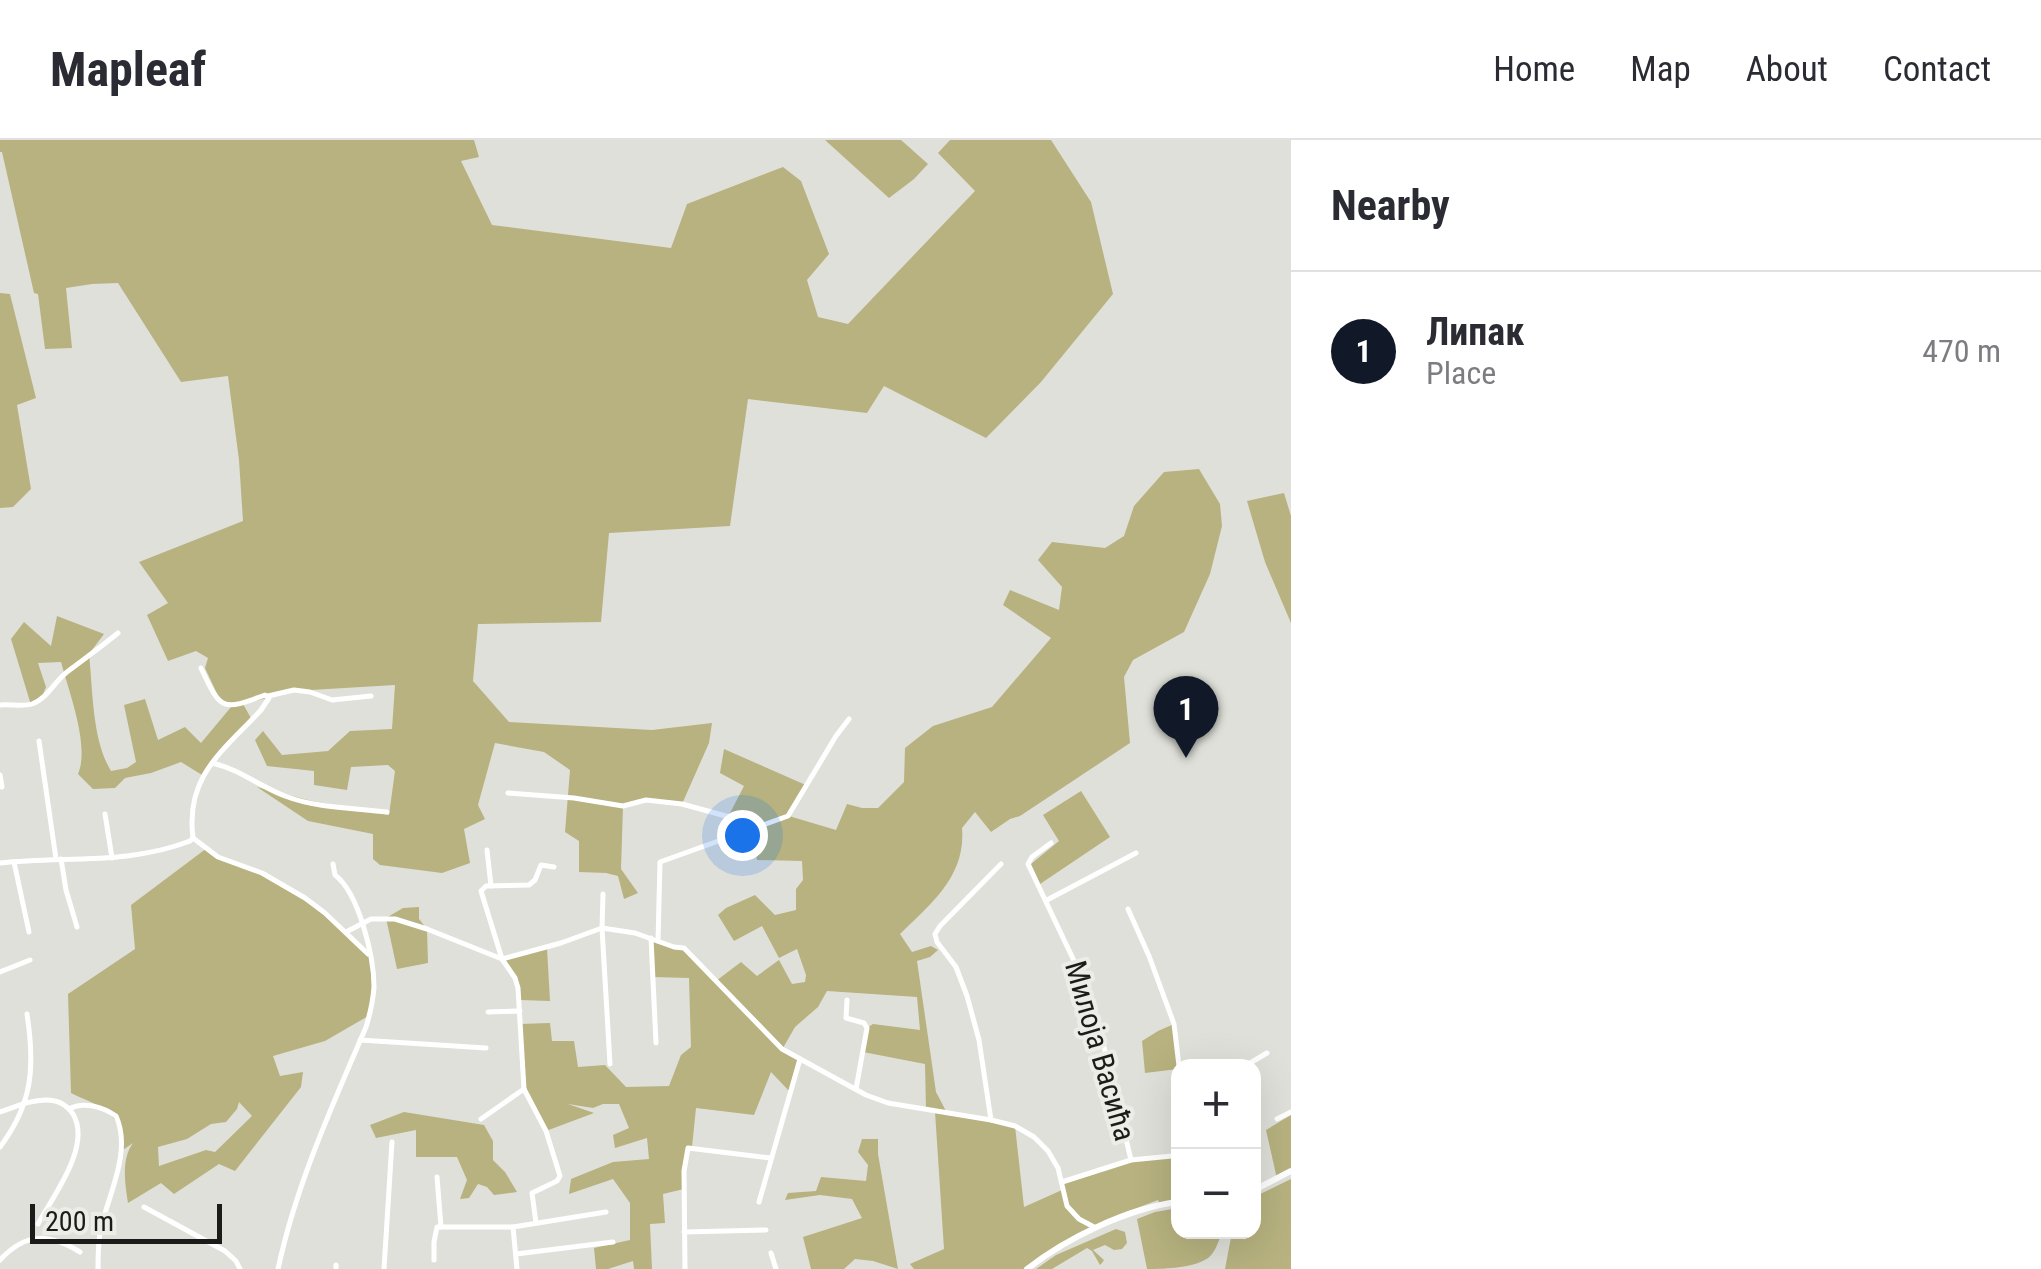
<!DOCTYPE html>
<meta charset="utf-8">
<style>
body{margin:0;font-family:"Roboto Condensed",sans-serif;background:#f7f7f7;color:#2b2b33}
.controls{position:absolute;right:30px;bottom:30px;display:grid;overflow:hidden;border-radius:20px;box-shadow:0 10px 40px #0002}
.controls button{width:90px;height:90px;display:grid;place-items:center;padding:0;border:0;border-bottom:2px solid #e1e1e2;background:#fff;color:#2b2b33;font:50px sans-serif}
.scale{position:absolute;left:30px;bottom:25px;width:192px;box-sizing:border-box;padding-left:10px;border:5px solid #1b1b19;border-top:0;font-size:28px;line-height:35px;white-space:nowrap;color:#1b1b19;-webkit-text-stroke:8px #edede7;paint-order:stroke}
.you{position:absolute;left:742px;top:695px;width:35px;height:35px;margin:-25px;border:8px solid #fff;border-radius:50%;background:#1a73e8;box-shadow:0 0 0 15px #1a73e833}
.badge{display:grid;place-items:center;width:65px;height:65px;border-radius:50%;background:#111827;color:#fff;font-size:32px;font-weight:700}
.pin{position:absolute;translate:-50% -82px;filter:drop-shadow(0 2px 5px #0008)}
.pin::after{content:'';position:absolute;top:52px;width:35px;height:30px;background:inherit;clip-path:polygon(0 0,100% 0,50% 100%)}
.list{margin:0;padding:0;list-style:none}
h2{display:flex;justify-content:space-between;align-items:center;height:130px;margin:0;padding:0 40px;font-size:42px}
h2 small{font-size:32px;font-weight:400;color:#7c7c81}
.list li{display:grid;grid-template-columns:65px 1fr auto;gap:30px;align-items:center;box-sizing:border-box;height:160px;padding:0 40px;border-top:2px solid #e1e1e2}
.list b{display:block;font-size:38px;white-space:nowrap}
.list p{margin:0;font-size:32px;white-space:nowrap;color:#7c7c81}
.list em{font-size:32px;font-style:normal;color:#7c7c81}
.map{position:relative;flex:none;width:1291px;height:1129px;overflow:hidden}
header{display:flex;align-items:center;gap:60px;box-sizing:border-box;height:140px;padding:0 50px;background:#fff;border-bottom:2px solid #e1e1e2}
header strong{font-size:48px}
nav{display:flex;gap:55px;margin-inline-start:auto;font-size:35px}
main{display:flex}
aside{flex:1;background:#fff}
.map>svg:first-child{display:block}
.green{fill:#b7b27f;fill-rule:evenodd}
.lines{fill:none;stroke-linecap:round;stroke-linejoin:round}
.minor{stroke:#fff;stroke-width:5}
.tertiary{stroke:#fff;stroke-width:6}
.labels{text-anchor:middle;stroke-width:8;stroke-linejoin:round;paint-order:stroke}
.street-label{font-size:30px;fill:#1b1b19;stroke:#edede7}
</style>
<header>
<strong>Mapleaf</strong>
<nav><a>Home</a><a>Map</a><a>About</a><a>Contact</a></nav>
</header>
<main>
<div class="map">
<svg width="1291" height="1129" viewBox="0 0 1291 1129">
<rect width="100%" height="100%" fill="#e0e0da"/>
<!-- green -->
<g class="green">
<path d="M0 0H474L479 17 461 21 492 85 671 108 687 64 783 27 801 41 829 114 807 140 818 177 848 184 975 51 938 13 950 0H1051L1091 62 1113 154 1041 242 986 298 884 246 867 273 748 259 730 386 609 393 601 482 478 484 473 541 509 582 652 590 712 583 709 603 682 664 646 660 623 666 621 729 638 753 624 759 618 736 606 733 579 732V701L565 692 570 630 544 612 495 603 478 665 485 679 464 689 470 723 442 733 380 725 373 719V694L308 681 257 647 312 661 389 675 395 631 388 625 351 627 347 650 314 645V631L267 626 255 600 263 591 282 615 328 611 350 591 392 589 395 545 294 551 243 564 252 580 202 635 181 622 151 633 125 638 115 648 93 649 78 634C90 606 69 552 61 522L38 523 46 547 41 559 31 565 11 499 24 482 51 506 57 476 104 494 89 514C93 551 92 600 111 631L127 628 136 622 124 565 145 559 158 600 185 587 201 603 231 567 220 560 205 528 208 518 196 511 168 521 147 475 168 463 139 422 243 381 239 320 228 236 181 242 118 143 92 144 66 148 72 208 45 209 38 154 34 153 2 12H0Z"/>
<polygon points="825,0 901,0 928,24 914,39 889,58"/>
<polygon points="0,153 10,154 36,258 17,265 31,349 13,367 0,368"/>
<path d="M1199 329 1220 364 1222 386 1210 434 1184 492 1133 520 1124 537 1130 603 1020 676 1010 679 991 692 975 672 962 688C966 736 932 763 900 794L912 812 931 806 938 810 930 817 917 821 936 952 947 973 1015 986 1024 1067 1062 1050V1042L1148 1017 1175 1018 1177 991H1178V1062L1160 1064 1158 1060 1116 1076 1062 1105 1027 1129H914L910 1124 944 1109 935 972 926 970 925 924 863 912 867 888 873 884 920 890 917 857 827 851 818 867 795 887 783 908 800 919 790 952 771 932 754 975 696 968 692 1007 688 1008 684 1049 663 1054 665 1083 650 1084 652 1129H634L633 1121 608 1129H596L594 1108 630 1100V1063L613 1039 569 1054 571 1039 613 1022 649 1019 647 998 615 1008 613 995 629 988 619 964H603L593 968 568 964 594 973 546 991 524 949 520 884 550 883 552 901H574L578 927 605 925 626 947 669 946 681 915 691 907 689 838 653 837 651 798 684 808 716 841 741 822 757 836 779 820 792 844 805 842 806 835 797 809 779 818 762 786 734 801 718 775 726 768 755 755 775 775 796 770V749L803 740 802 721 757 720C751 693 757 687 728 677L744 646 720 633 724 609 808 646 789 676 836 690 847 664 862 668H878L904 642 905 608 933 586 992 567 1051 498 1003 465 1010 450 1059 470 1062 447 1038 420 1052 402 1105 408 1124 396 1134 366 1164 332Z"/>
<polygon points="1284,353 1291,376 1291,483 1265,422 1247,361"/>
<polygon points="1081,651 1110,697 1040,744 1031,724 1059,701 1043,675"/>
<path d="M207 708 214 714 257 731 305 758 370 816 373 835 370 875 325 901 273 916 280 936 303 932 301 947 235 1031 219 1024 174 1054 161 1043 128 1063C125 1044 121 1019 133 1003L120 1012C121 968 106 970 71 953L68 854 135 809 131 765ZM239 962 252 976 215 1012 206 1010 159 1026 158 1007 187 999 211 984 226 982 237 969Z"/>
<polygon points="419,767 419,779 427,789 428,823 397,829 386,778 403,768"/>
<polygon points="547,808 550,861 520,860 518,848 502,819"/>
<polygon points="1174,884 1178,929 1145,933 1142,901 1158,891"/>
<polygon points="404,972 484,985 493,1001 493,1020 505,1032 517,1052 494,1055 487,1047 478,1044 469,1058 460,1059 467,1040 457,1017 416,1017 416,990 376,998 370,985"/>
<polygon points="1291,975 1291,1032 1277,1039 1266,990"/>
<polygon points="862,999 878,999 878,1014 898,1129 873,1121 855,1119 844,1129 811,1129 803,1097 862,1078 852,1059 820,1055 785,1060 788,1053 816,1051 821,1037 866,1041 868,1025 858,1012"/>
<polygon points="1291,1039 1291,1129 1225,1129 1232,1092 1254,1092 1254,1057"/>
<path d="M1178 1068V1092H1223C1219 1098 1217 1108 1212 1114 1202 1128 1164 1129 1147 1129L1137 1079 1155 1072Z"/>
<polygon points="1116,1089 1125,1092 1127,1103 1122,1109 1114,1110 1105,1105 1093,1110 1104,1120 1102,1123 1100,1125 1092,1111 1087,1108 1052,1129 1036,1129 1056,1115"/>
</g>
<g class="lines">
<!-- minor -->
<g class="minor">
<polyline points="268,556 294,550 310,552 332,560 371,556"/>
<path d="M0 565C10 564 23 567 32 564 47 559 55 541 67 532 84 519 101 507 118 493"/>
<polyline points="39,601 56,719"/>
<path d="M212 623C239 629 259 646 285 656 316 668 353 668 387 672"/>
<polyline points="0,635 2,647"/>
<polyline points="508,653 574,658 623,666 646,660 682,664 744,681 751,689"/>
<polyline points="105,674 112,718"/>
<path d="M193 698C185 636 223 611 261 570L269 558 265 555C222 571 221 571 201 528"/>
<polyline points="193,698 218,717 262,733 305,758 325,773 368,814"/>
<polyline points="1051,703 1032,717 1028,724 1085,844 1104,907 1131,1020"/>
<polyline points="487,710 491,746"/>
<polyline points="61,719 66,750 77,787"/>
<polyline points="14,722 29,792"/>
<path d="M0 723C65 716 128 725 190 701L193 698"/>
<polyline points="603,754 602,788 610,924"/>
<polyline points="1047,760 1136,713"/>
<polyline points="1128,769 1149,816 1174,884 1179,926"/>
<polyline points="346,792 371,779 395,779 427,789 502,819 561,803 602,788 635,793 674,807 684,808 782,909 866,955 888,963 991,980 1015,986 1034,997 1048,1011 1058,1028 1067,1066 1079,1079 1094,1087"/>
<polyline points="651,798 656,903"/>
<polyline points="658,801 660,722 788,676 836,596 849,579"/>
<polyline points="0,832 30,820"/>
<polyline points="847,860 846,878 864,883 867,888 856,949"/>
<polyline points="488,872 520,871"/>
<polyline points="360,900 486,908"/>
<polyline points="1245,926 1267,913"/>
<path d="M69 969C84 961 103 967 116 976 132 1011 109 1053 101 1088 98 1101 98 1115 98 1129"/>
<path d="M0 972C15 967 30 960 46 960 58 960 67 965 73 974 92 1006 53 1056 38 1084"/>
<polyline points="481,979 524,949"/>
<polyline points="1277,979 1291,972"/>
<polyline points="991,980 979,900 967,856 956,827 937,802 935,794 940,786 1001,724"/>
<path d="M0 1007C33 963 35 927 27 874"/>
<polyline points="437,1037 441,1087"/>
<polyline points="1062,1042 1131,1020 1172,1016 1175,1011 1178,970"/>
<polyline points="759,1062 800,919"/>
<polyline points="144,1067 225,1111 236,1121 240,1129"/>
<polyline points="536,1083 532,1053 557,1041 560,1036 546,991 524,949 518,848 515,838 502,819 481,751 486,746 529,745 535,740 541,725 554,727"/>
<polyline points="513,1087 606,1072"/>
<polyline points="684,1092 766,1090"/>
<polyline points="771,1113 776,1129"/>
<polyline points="516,1114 613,1102"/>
<path d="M0 1120C26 1092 49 1093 80 1112"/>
<polyline points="434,1120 434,1102 437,1087 513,1087 517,1129"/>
<polyline points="336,1125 336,1129"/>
<path d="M278 1129C296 1045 332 966 366 887 370 874 373 861 374 847 374 817 359 753 335 735L333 724"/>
<polyline points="384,1129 392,1002"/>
<polyline points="685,1129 684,1031 688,1008 771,1018"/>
</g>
<!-- tertiary -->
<g class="tertiary">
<polyline points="1254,1050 1291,1031"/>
<path d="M1027 1129C1067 1098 1128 1068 1178 1062"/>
</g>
</g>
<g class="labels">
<!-- street labels -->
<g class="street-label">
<text transform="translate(1100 911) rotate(74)" y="10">Милоја Васића</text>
</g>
</g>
</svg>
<div class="controls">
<button>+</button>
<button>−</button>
</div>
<div class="scale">200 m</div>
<div class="you"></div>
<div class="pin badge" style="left:1186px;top:618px">1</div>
</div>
<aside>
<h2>Nearby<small></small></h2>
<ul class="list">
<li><span class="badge">1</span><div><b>Липак</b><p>Place</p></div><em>470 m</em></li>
</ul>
</aside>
</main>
